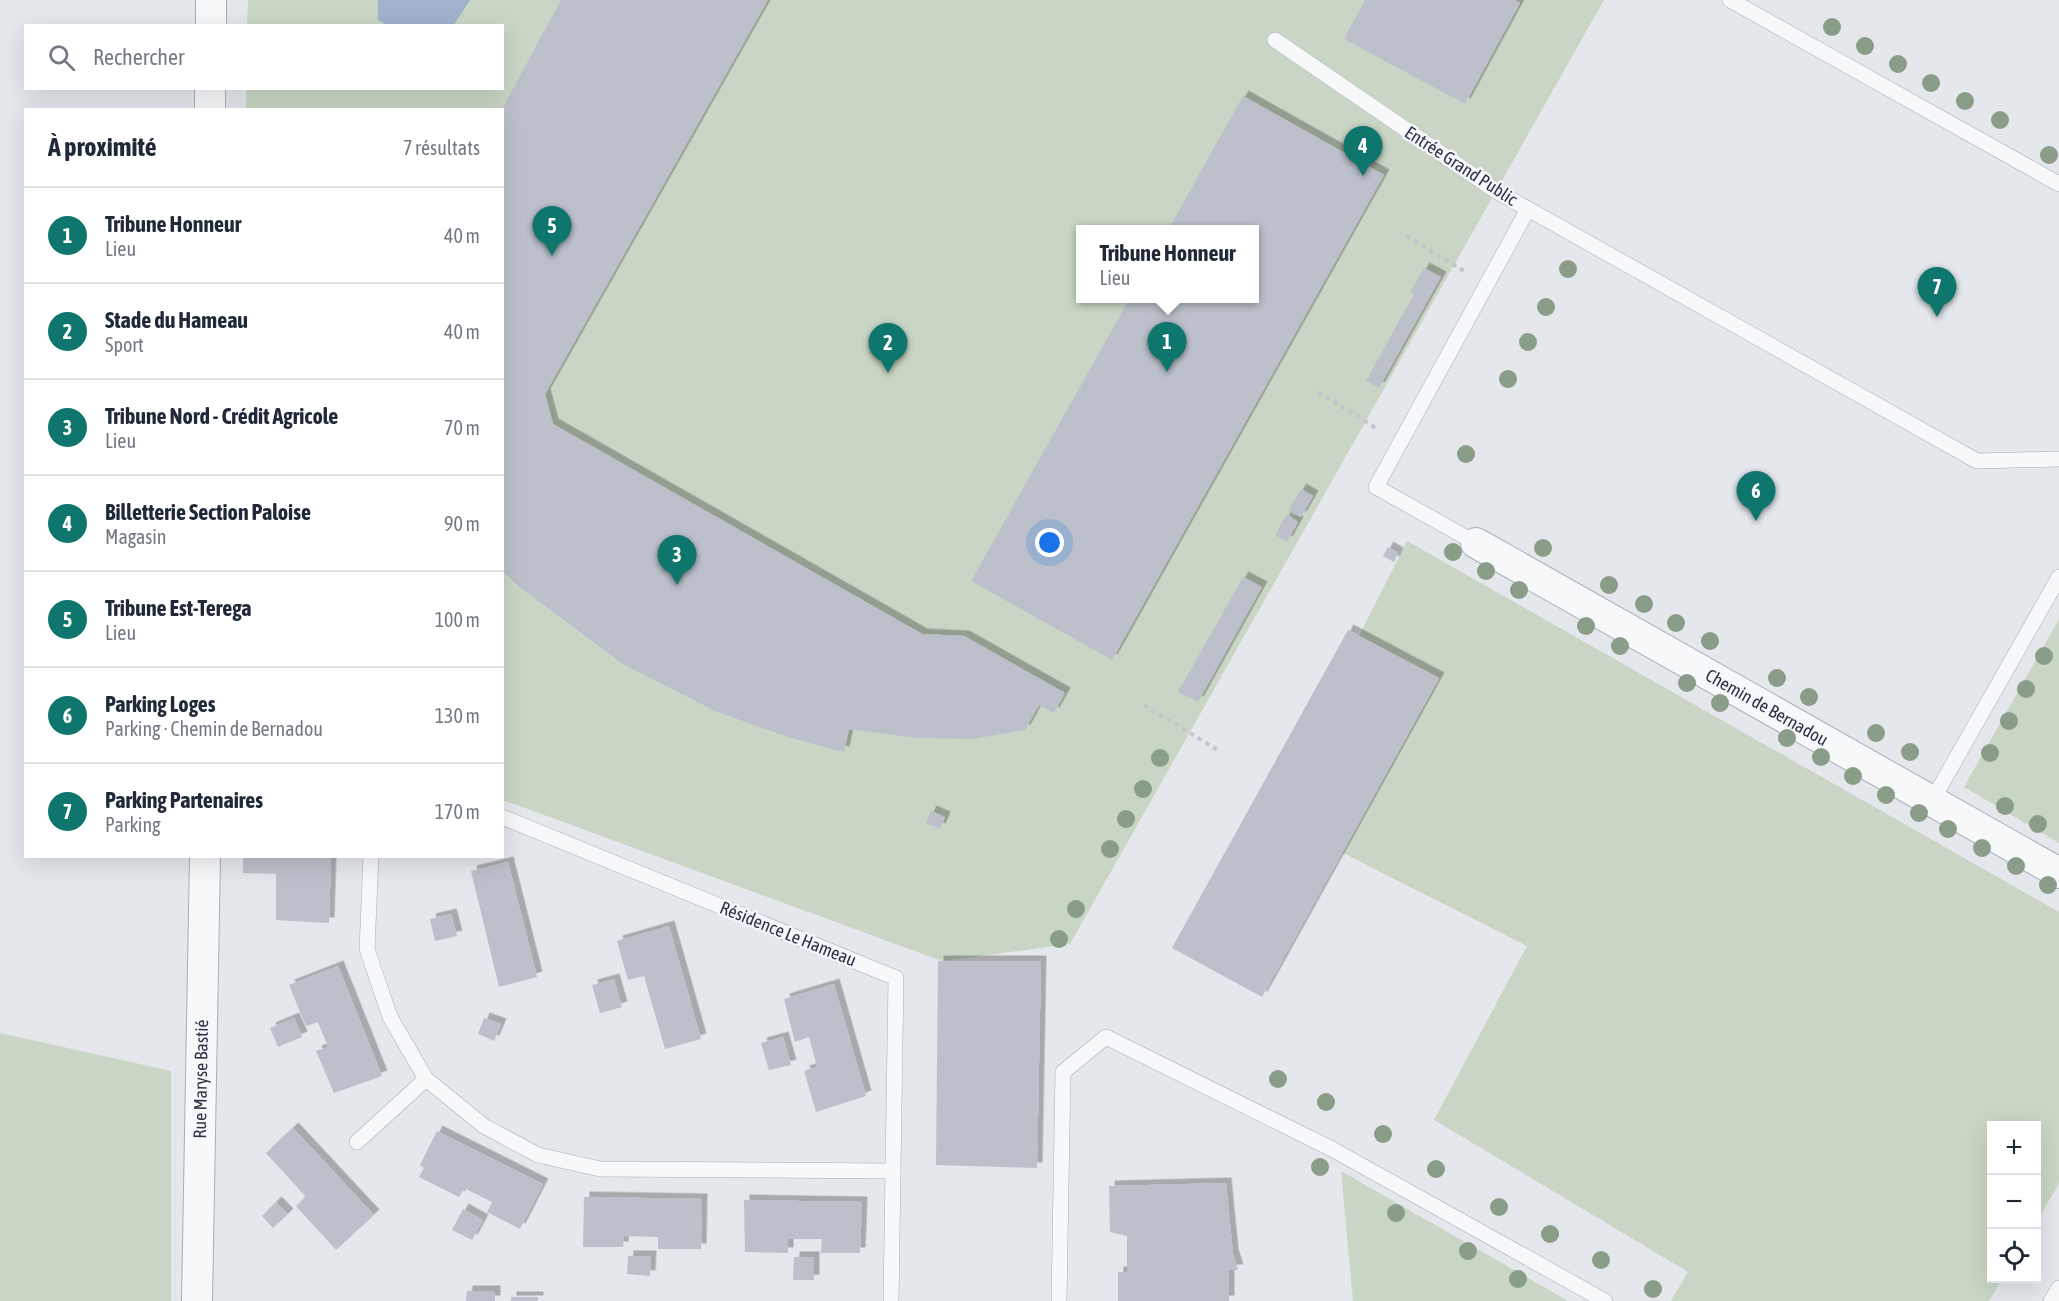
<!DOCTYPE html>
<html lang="fr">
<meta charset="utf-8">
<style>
body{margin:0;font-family:"Asap Condensed",sans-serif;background:#f2f2f3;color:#1f2937}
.controls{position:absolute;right:18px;bottom:18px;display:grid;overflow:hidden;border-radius:0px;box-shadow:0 6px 24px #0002}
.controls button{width:54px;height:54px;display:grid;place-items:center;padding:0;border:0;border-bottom:2px solid #e0e1e3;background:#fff;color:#1f2937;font:30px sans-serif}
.you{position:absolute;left:1050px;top:543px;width:21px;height:21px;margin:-15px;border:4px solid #fff;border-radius:50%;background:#1a73e8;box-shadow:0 0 0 9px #1a73e833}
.badge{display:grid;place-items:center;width:39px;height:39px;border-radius:50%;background:#0f766e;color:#fff;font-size:20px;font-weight:700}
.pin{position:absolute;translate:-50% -50px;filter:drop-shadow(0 2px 3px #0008)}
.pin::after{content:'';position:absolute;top:32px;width:21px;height:18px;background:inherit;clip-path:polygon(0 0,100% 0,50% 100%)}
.popup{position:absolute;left:1076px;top:225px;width:183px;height:78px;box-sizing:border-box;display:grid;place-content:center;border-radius:0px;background:#fff;filter:drop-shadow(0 2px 4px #0005);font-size:20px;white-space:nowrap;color:#747a83}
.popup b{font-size:22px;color:#1f2937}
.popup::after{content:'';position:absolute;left:50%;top:100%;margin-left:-12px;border:12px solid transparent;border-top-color:#fff}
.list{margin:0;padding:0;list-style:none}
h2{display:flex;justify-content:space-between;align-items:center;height:78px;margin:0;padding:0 24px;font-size:26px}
h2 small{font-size:20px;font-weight:400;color:#747a83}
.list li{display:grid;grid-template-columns:39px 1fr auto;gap:18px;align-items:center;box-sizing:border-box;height:96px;padding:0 24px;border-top:2px solid #e0e1e3}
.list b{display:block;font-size:22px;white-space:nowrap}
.list p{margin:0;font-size:20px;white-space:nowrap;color:#747a83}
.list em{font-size:20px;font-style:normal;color:#747a83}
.icon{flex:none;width:33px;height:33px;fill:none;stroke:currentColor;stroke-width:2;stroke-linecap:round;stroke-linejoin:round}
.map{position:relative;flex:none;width:2059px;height:1301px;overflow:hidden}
.search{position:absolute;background:#fff;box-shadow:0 6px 24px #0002;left:24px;top:24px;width:480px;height:66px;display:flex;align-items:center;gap:15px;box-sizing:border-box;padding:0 21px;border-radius:0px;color:#747a83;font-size:22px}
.panel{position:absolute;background:#fff;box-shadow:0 6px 24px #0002;left:24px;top:108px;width:480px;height:750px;border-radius:0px}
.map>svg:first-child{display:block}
.green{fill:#c9d6c5;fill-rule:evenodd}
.water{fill:#9fb4cc}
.building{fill:#bbc0ca;filter:url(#shadow)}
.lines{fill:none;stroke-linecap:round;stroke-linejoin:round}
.service-casing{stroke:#a9aeb7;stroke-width:16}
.minor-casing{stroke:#a9aeb7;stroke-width:32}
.path{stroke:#c2c5cb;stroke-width:4;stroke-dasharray:4.5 4.5;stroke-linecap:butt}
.service{stroke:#f7f8fa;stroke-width:15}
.minor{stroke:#f7f8fa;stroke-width:30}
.tree{fill:#899d89}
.labels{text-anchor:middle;stroke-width:5;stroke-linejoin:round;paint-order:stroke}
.street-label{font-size:18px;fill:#2b3445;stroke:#f4f6f9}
</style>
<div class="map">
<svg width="2059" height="1301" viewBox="0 0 2059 1301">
<defs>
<filter id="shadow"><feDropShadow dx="5.5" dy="-5.5" stdDeviation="0" flood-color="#0004"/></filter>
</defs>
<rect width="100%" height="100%" fill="#e4e7ec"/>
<!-- green -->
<g class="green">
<path d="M248 0H1604L1070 944 942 961 503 800 502 110H246V89L502 88V26L247 25ZM1080 230H1254V298H1080Z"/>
<polygon points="1407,541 2059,912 2059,1183 2037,1221 2036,1126 1992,1126 1992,1278 2002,1279 1989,1301 1671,1301 1688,1272 1434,1120 1527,946 1343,853 1439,679 1359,636"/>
<polygon points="2059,619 2059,843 1964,787"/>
<polygon points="0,1033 171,1071 171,1301 0,1301"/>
<polygon points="1341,1171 1568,1301 1353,1301"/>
</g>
<!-- water -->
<polygon class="water" points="378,0 470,0 453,26 387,25 378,20"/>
<!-- building -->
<g class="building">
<polygon points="561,0 768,0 545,394 553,424 922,634 964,636 1065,693 1054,713 1039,705 1025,730 972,739 917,738 849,729 844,752 836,750 788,737 715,711 623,664 518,586 502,570 502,109"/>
<polygon points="1365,0 1515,0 1520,3 1465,104 1344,39"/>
<polygon points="1243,96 1384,175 1112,660 971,581 1130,298 1254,298 1254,230 1168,230"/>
<polygon points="1424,268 1441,277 1379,388 1366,381 1414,294 1410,292"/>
<polygon points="1301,489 1313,496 1301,517 1288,511"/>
<polygon points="1287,514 1298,522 1287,542 1275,535"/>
<polygon points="1388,547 1398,553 1394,562 1383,556"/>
<polygon points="1243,577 1262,587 1198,702 1178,692"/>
<polygon points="1348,630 1439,678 1262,997 1172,948"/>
<polygon points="931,811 945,817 940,829 926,823"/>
<polygon points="243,856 331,856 329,923 276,920 276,874 243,873"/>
<polygon points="508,862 537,977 499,987 471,871"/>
<polygon points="451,914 457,936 435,941 430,919"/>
<polygon points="669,926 701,1039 665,1049 644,976 628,980 617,941"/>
<polygon points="938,961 1041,961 1037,1168 936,1165"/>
<polygon points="338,966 382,1076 334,1093 316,1051 328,1047 318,1022 306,1026 289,985"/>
<polygon points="614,979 622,1007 600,1013 592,985"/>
<polygon points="834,984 866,1096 816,1112 804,1071 817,1067 809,1037 795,1042 784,999"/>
<polygon points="294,1018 302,1037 278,1047 270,1028"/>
<polygon points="484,1018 501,1024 494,1041 478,1034"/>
<polygon points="783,1037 791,1065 769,1070 761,1043"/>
<polygon points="293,1128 374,1215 336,1250 296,1206 306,1197 266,1153"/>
<polygon points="437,1131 543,1184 520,1229 487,1212 492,1202 464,1188 459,1197 419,1177 424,1168 420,1165"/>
<polygon points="1226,1183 1233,1254 1238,1270 1229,1270 1229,1301 1118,1301 1118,1272 1127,1272 1127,1236 1110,1232 1109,1186"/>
<polygon points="584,1197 702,1199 701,1249 658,1249 658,1237 624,1236 623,1247 583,1247"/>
<polygon points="744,1200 862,1202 860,1253 821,1253 822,1239 788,1239 788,1253 745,1252"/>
<polygon points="276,1202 288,1214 273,1228 262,1216"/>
<polygon points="463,1209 483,1220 472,1240 452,1230"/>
<polygon points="628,1256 651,1256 650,1276 627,1274"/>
<polygon points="794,1257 814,1257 814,1280 793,1280"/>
<polygon points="467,1291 495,1291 495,1301 466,1301"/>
<rect x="511" y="1297" width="27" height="4"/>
</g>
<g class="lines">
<!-- service casing -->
<g class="service-casing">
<g id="service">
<polyline points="1730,0 2059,184"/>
<polyline points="1275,40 1496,191 1528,209"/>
<polyline points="1476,543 1376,487 1528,209 1977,461 2059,459"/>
<polyline points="1932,801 2059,577"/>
<polyline points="502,817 896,978 891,1301"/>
<polyline points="371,856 367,949 390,1017 426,1079 484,1126 538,1155 600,1169 893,1171"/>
<polyline points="357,1142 426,1079"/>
<polyline points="1059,1301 1063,1072 1106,1037 1332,1149 1605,1301"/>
<polyline points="2051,1301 2059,1288"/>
</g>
</g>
<!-- minor casing -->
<g class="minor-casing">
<g id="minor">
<polyline points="211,26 211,0"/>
<polyline points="210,110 210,88"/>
<path id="s1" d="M1476 543 2059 873"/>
<path id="s2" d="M197 1301 205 856"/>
</g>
</g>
<!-- path -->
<g class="path">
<polyline points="1406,236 1464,271"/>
<polyline points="1318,392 1379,430"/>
<polyline points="1144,705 1221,752"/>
</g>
<!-- service -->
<use href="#service" class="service"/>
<!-- minor -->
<use href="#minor" class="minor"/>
</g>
<!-- trees -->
<g class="tree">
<circle cx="1832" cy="27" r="9"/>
<circle cx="1865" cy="46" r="9"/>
<circle cx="1898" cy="64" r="9"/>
<circle cx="1931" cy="83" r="9"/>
<circle cx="1965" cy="101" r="9"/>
<circle cx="2000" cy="120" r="9"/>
<circle cx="2049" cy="155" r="9"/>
<circle cx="1568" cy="269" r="9"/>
<circle cx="1546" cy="307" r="9"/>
<circle cx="1528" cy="342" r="9"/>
<circle cx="1508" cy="379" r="9"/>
<circle cx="1466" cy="454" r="9"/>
<circle cx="1543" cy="548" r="9"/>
<circle cx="1453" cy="552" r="9"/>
<circle cx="1486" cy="571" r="9"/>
<circle cx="1609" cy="585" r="9"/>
<circle cx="1519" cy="590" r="9"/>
<circle cx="1644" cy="604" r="9"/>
<circle cx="1676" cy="623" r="9"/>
<circle cx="1586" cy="626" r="9"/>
<circle cx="1710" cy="641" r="9"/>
<circle cx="1620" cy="646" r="9"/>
<circle cx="2044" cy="656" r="9"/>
<circle cx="1777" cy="678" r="9"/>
<circle cx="1687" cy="683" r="9"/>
<circle cx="2026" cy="689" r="9"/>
<circle cx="1809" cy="697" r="9"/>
<circle cx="1720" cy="703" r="9"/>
<circle cx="2009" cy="721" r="9"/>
<circle cx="1876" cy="733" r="9"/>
<circle cx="1787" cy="738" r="9"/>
<circle cx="1910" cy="752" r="9"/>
<circle cx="1990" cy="753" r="9"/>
<circle cx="1821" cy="757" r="9"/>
<circle cx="1160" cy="758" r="9"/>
<circle cx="1853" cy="776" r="9"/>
<circle cx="1143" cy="789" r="9"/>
<circle cx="1886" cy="795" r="9"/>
<circle cx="2005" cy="806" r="9"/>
<circle cx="1919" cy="813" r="9"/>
<circle cx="1126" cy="819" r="9"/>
<circle cx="2038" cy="824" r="9"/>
<circle cx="1948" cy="829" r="9"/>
<circle cx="1982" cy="848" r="9"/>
<circle cx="1110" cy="849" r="9"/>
<circle cx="2016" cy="866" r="9"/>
<circle cx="2048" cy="885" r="9"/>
<circle cx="1076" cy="909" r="9"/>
<circle cx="1059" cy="939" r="9"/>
<circle cx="1278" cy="1079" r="9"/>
<circle cx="1326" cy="1102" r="9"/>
<circle cx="1383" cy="1134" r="9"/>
<circle cx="1320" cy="1167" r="9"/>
<circle cx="1436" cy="1169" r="9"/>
<circle cx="1499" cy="1207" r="9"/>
<circle cx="1396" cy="1213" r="9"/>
<circle cx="1550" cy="1234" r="9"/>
<circle cx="1468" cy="1251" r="9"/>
<circle cx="1601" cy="1260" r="9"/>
<circle cx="1518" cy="1279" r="9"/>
<circle cx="1653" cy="1289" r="9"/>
</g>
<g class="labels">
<!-- street labels -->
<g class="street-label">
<text transform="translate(1461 166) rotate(33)" y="6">Entrée Grand Public</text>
<text dy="6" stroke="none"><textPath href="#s1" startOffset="334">Chemin de Bernadou</textPath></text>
<text transform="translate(788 934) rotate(22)" y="6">Résidence Le Hameau</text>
<text dy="6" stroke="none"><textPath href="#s2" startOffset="222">Rue Maryse Bastié</textPath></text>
</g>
</g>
</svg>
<div class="controls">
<button>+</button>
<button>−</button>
<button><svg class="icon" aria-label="locate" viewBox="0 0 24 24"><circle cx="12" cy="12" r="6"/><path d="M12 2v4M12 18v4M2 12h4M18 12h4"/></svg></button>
</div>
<div class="you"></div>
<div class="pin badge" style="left:1167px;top:372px">1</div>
<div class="popup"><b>Tribune Honneur</b>Lieu</div>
<div class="pin badge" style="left:888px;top:373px">2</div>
<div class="pin badge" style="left:677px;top:585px">3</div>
<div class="pin badge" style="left:1363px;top:176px">4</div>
<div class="pin badge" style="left:552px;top:256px">5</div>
<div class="pin badge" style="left:1756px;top:521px">6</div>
<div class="pin badge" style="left:1937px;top:317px">7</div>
<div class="search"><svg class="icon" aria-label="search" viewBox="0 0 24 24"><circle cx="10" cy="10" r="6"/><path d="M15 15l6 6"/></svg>Rechercher</div>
<section class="panel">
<h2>À proximité<small>7 résultats</small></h2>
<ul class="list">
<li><span class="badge">1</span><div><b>Tribune Honneur</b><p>Lieu</p></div><em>40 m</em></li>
<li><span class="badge">2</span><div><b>Stade du Hameau</b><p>Sport</p></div><em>40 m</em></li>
<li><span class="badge">3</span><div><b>Tribune Nord - Crédit Agricole</b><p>Lieu</p></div><em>70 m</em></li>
<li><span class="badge">4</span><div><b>Billetterie Section Paloise</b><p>Magasin</p></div><em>90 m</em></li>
<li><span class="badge">5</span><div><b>Tribune Est-Terega</b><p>Lieu</p></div><em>100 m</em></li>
<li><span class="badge">6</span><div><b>Parking Loges</b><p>Parking · Chemin de Bernadou</p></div><em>130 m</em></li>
<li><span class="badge">7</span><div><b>Parking Partenaires</b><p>Parking</p></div><em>170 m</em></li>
</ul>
</section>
</div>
